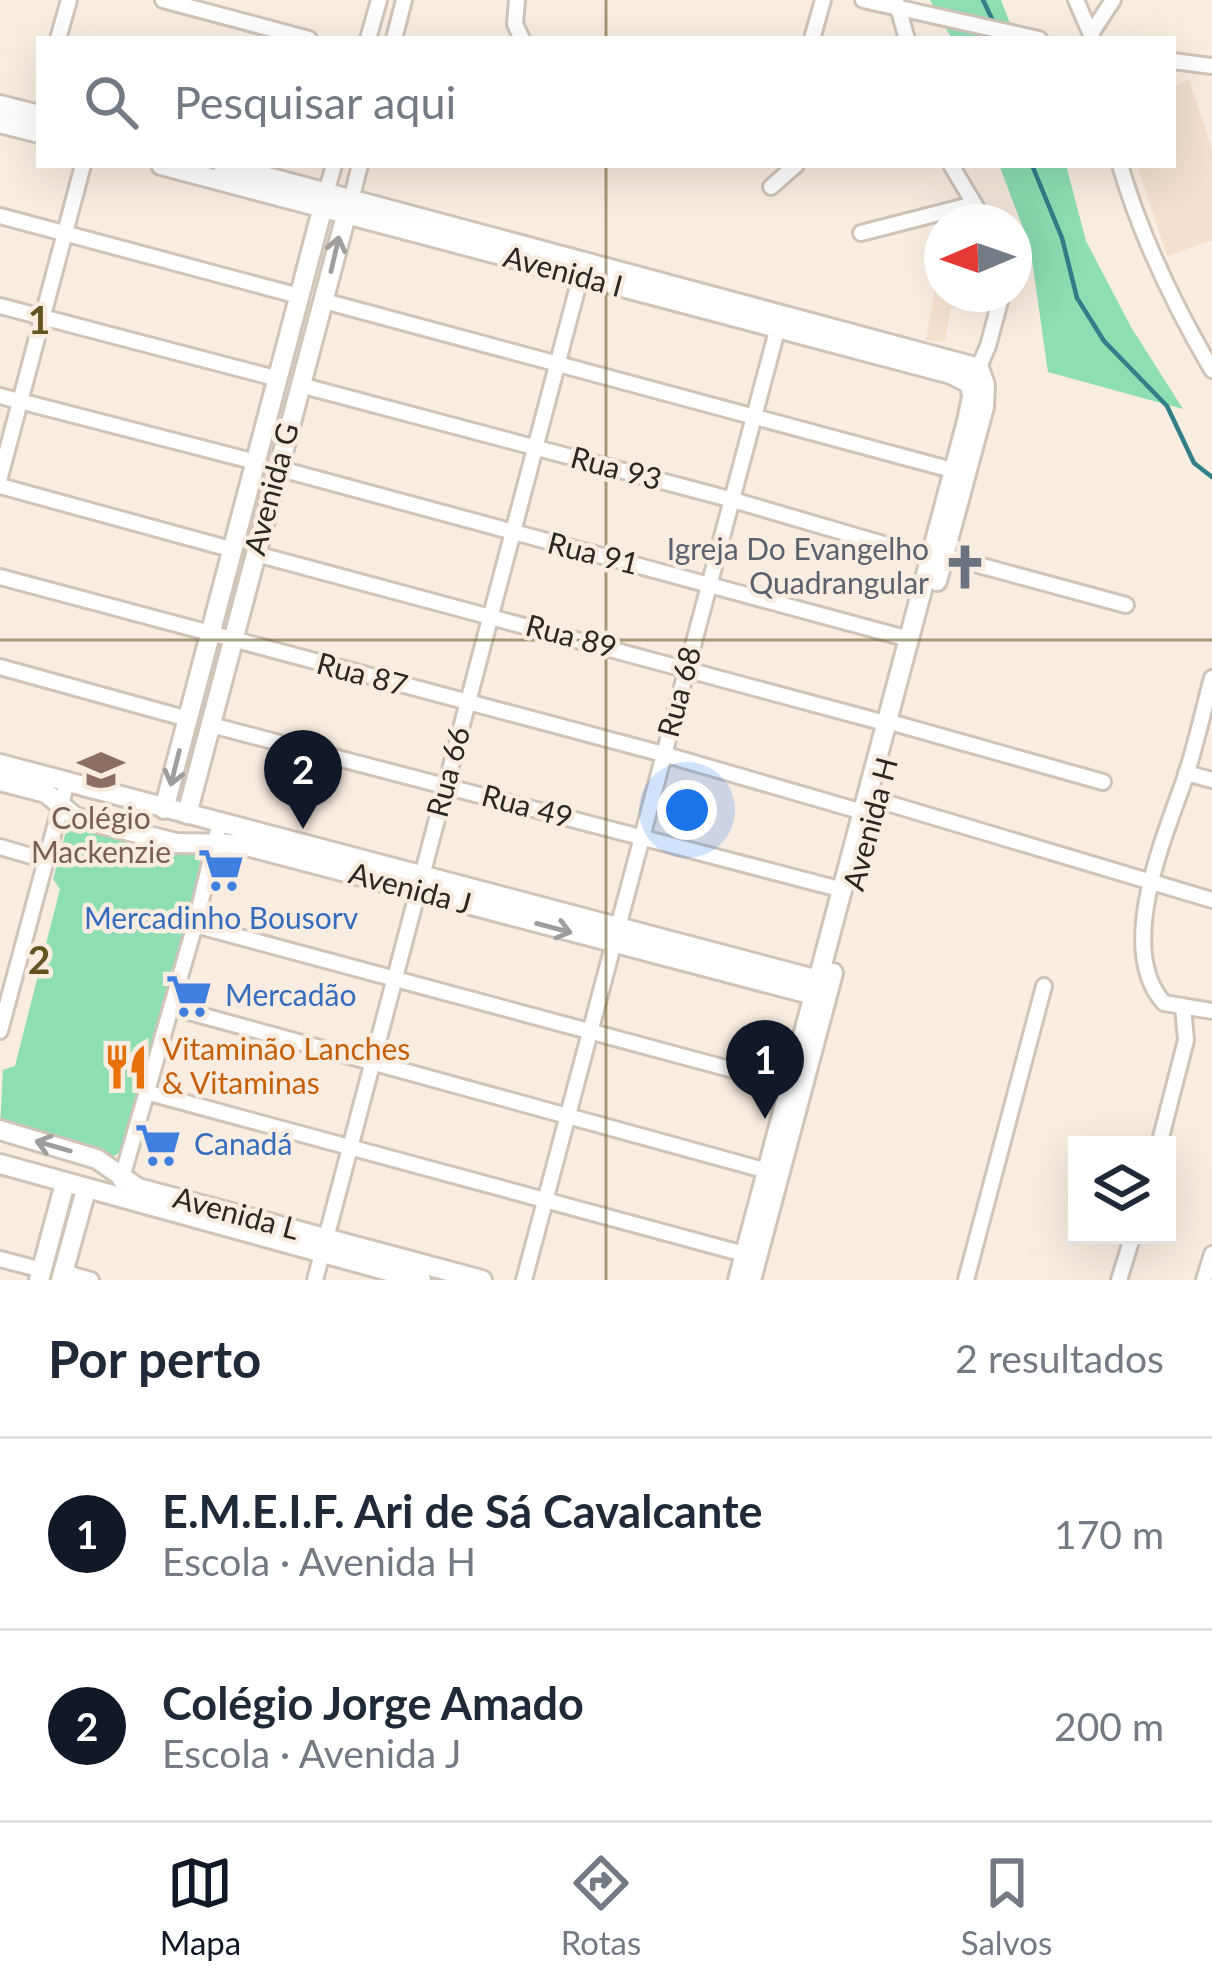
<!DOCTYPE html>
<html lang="pt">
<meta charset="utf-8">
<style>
body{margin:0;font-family:Lato,sans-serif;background:#f2f2f3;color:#1f2937}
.controls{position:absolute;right:36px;bottom:36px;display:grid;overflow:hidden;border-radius:0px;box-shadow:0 12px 48px #0002}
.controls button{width:108px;height:108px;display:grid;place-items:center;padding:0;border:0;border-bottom:3px solid #e0e1e3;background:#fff;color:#1f2937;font:60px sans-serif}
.compass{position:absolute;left:924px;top:204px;width:108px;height:108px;border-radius:50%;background:#fff;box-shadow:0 12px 48px #0002;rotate:268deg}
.you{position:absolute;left:687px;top:810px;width:42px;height:42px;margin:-30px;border:9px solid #fff;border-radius:50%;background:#1a73e8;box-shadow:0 0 0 18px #1a73e833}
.badge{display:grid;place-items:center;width:78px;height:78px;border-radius:50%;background:#111827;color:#fff;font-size:39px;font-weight:700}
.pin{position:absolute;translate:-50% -99px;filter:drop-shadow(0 3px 6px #0008)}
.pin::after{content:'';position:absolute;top:63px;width:42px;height:36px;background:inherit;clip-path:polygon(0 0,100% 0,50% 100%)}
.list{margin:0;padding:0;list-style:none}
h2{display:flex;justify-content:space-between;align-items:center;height:156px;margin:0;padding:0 48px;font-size:51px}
h2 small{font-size:39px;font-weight:400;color:#747a83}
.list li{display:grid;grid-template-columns:78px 1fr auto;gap:36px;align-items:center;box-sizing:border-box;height:192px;padding:0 48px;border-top:3px solid #e0e1e3}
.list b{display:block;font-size:45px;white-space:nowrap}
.list p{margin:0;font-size:39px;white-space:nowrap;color:#747a83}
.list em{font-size:39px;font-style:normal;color:#747a83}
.icon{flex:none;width:66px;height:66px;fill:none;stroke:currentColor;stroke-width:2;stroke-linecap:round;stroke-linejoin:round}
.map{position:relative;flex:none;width:1212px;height:1280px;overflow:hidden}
.search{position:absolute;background:#fff;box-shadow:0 12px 48px #0002;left:36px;right:36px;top:36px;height:132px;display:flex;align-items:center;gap:30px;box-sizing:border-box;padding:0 42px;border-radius:0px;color:#747a83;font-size:45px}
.sheet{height:540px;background:#fff}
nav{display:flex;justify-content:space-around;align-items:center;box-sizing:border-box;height:168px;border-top:3px solid #e0e1e3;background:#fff;font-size:33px;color:#747a83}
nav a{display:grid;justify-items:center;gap:6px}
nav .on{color:#111827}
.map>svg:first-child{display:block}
.built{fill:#f3e0cf}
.green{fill:#8ddeb3}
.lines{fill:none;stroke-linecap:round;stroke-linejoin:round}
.stream{stroke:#317f87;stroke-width:4.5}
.minor-casing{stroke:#d0c4b9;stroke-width:20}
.tertiary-casing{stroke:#d0c4b9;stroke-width:24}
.minor{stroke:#fff;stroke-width:14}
.tertiary{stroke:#fff;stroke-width:18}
.oneway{stroke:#a09e9c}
.grid{fill:none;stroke:#635421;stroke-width:3;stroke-opacity:0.55}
.labels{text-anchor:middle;stroke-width:9;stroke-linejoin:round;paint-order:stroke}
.street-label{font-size:30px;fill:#2b2723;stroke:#f9ece1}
.worship-label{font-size:30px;fill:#5b616d;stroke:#f9ece1;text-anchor:end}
.education-label{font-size:30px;fill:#785e54;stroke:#f9ece1}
.shop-label{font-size:30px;fill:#366cbe;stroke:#f9ece1;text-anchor:start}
.food-label{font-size:30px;fill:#c56008;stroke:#f9ece1;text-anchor:start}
.grid-label{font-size:39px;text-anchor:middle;font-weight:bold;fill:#635421;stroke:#f9ece1;stroke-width:9;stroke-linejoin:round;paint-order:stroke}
</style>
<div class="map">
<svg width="1212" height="1280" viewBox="0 0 1212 1280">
<rect width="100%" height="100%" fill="#f9ece1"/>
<!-- built -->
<g class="built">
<polygon points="1189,80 1212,149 1212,240 1167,256 1137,165 1173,165 1173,86"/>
<polygon points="942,249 942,294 979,294 976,312 951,308 945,342 926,340"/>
</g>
<!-- green -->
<g class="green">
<polygon points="930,0 1001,0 1016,39 952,39"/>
<polygon points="999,165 1066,165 1086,241 1131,327 1183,409 1048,372 1030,246"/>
<polygon points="78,826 196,855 203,867 124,1150 112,1157 0,1127 3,1070 15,1066 60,889 53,879 66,831"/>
</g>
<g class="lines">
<!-- stream -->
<g class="stream">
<polyline points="983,0 994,23"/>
<polyline points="1032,165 1062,238 1077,298 1104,341 1167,406 1194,463 1212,477"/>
</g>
<!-- minor casing -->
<g class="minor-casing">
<g id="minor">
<polyline points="163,0 309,39"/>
<polyline points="517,0 515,24 522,39"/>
<polyline points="863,0 1039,39"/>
<polyline points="1076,0 1093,39"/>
<polyline points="897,4 907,39"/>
<polyline points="1092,32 1113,0"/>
<polyline points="58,39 69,0"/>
<polyline points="368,39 379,0"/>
<polyline points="394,39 404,0"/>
<polyline points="812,39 823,0"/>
<polyline points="1173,61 1212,66"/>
<polyline points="951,165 985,222"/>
<path d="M1120 165C1141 237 1174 305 1212 370"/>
<polyline points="771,187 796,165"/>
<polyline points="326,193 334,165"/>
<polyline points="351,200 360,165"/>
<polyline points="0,216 299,296"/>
<polyline points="861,233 974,204"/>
<polyline points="324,301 952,470"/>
<polyline points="0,306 279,379"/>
<polyline points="976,374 988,346 1002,294"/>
<polyline points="300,385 733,500 931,558"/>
<polyline points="0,396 256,462"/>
<polyline points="277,468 909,639"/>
<polyline points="0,477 83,165"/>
<polyline points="0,486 234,550"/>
<polyline points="256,554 885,723"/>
<polyline points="945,556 1126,605"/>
<polyline points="0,577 663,754 863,812"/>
<polyline points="0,667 188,719"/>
<path d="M1212 678C1203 711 1196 745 1185 778 1165 836 1115 949 1164 1003L1212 1011"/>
<polyline points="897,724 1103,782"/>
<polyline points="211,725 843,890"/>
<polyline points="1186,773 1212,780"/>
<polyline points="877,800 1212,900"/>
<polyline points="0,847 45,860"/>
<polyline points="195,925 789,1085"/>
<polyline points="171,1007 764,1170"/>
<polyline points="0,1031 67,782"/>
<polyline points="146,1092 744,1254"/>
<polyline points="1159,1145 1186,1040 1183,1007"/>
<polyline points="121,1181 195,925 220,822"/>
<polyline points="0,1259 42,1270"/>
<polyline points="63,1272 91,1280"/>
<polyline points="315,1280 582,271"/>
<polyline points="524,1280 779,323"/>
<polyline points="966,1280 1044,986"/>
<polyline points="1119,1280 1133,1235"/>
<polyline points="1204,1280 1212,1254"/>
</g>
</g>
<!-- tertiary casing -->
<g class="tertiary-casing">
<g id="tertiary">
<polyline points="0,105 39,115"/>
<polyline points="0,123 39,133"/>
<polyline points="161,165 951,374 970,384 972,397 967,421 738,1280"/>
<polyline points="223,165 979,368 985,385 984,407 937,581"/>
<polyline points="0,764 826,982"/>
<polyline points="0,781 46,793 75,817 176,843 239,844 825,998"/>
<polyline points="164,809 325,199"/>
<polyline points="187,814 349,204"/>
<polyline points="0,1130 97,1159 138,1188 482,1280"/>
<polyline points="0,1164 421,1280"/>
<polyline points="39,1280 65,1183"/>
<polyline points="61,1280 86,1190"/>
<polyline points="751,1280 833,973"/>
</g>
</g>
<!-- minor -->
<use href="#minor" class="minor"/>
<!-- tertiary -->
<use href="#tertiary" class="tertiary"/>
</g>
<!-- one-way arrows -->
<defs><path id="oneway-shaft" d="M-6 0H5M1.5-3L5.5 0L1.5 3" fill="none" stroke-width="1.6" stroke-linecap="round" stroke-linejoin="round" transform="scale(3)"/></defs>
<g class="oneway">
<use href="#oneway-shaft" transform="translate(335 254) rotate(-77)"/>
<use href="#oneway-shaft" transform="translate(175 768) rotate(104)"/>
<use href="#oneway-shaft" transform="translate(554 928) rotate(15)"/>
<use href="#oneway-shaft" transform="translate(53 1146) rotate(-164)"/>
</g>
<!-- grid -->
<path class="grid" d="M606 0V39M606 165V1280M0 640H1212"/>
<!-- icons -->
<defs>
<g id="church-bare" transform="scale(3.6)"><path d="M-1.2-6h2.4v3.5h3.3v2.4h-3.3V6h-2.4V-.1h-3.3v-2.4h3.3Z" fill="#6b7280" stroke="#f9ece1" stroke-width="2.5" paint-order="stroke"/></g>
<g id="school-bare" transform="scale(3.6)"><path d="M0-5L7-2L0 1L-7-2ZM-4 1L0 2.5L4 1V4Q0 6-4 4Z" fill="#8d6e63" stroke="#f9ece1" stroke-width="2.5" paint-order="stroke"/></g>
<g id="supermarket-bare" transform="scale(3.6)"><path d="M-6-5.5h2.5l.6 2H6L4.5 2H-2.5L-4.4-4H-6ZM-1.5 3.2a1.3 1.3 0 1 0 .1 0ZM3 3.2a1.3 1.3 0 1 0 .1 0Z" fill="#3f7fe0" stroke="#f9ece1" stroke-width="2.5" paint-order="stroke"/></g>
<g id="restaurant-bare" transform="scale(3.6)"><path d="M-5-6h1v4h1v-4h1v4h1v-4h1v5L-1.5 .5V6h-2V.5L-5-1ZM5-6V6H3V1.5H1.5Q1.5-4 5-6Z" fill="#e8710a" stroke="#f9ece1" stroke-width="2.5" paint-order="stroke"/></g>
</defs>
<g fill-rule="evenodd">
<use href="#church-bare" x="965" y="567"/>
<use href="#school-bare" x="101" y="770"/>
<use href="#supermarket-bare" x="221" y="870"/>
<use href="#supermarket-bare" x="189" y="996"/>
<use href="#restaurant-bare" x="126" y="1067"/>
<use href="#supermarket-bare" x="158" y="1145"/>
</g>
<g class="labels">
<!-- street labels -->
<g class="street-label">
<text transform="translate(563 272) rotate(15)" y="10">Avenida I</text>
<text transform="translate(616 469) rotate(15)" y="10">Rua 93</text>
<text transform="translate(272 489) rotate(-75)" y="10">Avenida G</text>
<text transform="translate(593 554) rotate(14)" y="10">Rua 91</text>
<text transform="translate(571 637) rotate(15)" y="10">Rua 89</text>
<text transform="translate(362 675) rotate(15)" y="10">Rua 87</text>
<text transform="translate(680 692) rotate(-75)" y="10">Rua 68</text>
<text transform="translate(449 772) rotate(-75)" y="10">Rua 66</text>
<text transform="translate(527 807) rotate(15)" y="10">Rua 49</text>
<text transform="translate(871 824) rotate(-75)" y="10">Avenida H</text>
<text transform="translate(410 889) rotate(15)" y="10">Avenida J</text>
<text transform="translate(236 1214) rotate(15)" y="10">Avenida L</text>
</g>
<!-- worship labels -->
<g class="worship-label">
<text x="929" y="560">Igreja Do Evangelho<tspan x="929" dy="34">Quadrangular</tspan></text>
</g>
<!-- education labels -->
<g class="education-label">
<text x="101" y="829">Colégio<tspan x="101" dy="34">Mackenzie</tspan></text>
</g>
<!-- shop labels -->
<g class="shop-label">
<text x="221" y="929" text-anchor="middle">Mercadinho Bousorv</text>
<text x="225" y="1006">Mercadão</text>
<text x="194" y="1155">Canadá</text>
</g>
<!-- food labels -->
<g class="food-label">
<text x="162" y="1060">Vitaminão Lanches<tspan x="162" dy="34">&amp; Vitaminas</tspan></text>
</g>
</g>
<g class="grid-label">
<text x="39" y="334">1</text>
<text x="39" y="974">2</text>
</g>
</svg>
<div class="controls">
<button><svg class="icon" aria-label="layers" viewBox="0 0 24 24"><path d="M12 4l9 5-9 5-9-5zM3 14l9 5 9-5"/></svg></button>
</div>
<svg class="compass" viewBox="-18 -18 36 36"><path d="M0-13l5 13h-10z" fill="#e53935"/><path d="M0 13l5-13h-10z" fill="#747a83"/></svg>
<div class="you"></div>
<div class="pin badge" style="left:765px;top:1119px">1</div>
<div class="pin badge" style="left:303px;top:829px">2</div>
<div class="search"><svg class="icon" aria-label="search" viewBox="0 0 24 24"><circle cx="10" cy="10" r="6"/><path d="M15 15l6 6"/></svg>Pesquisar aqui</div>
</div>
<section class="sheet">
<h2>Por perto<small>2 resultados</small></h2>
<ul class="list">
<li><span class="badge">1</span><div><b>E.M.E.I.F. Ari de Sá Cavalcante</b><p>Escola · Avenida H</p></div><em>170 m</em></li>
<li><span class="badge">2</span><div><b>Colégio Jorge Amado</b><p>Escola · Avenida J</p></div><em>200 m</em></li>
</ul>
</section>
<nav>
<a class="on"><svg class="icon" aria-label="map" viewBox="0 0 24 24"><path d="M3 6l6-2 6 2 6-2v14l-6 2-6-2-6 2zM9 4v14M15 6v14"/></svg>Mapa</a>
<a><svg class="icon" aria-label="directions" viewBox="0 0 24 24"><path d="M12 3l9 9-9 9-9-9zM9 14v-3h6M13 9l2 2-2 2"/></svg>Rotas</a>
<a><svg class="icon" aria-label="saved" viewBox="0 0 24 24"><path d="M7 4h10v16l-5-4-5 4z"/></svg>Salvos</a>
</nav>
